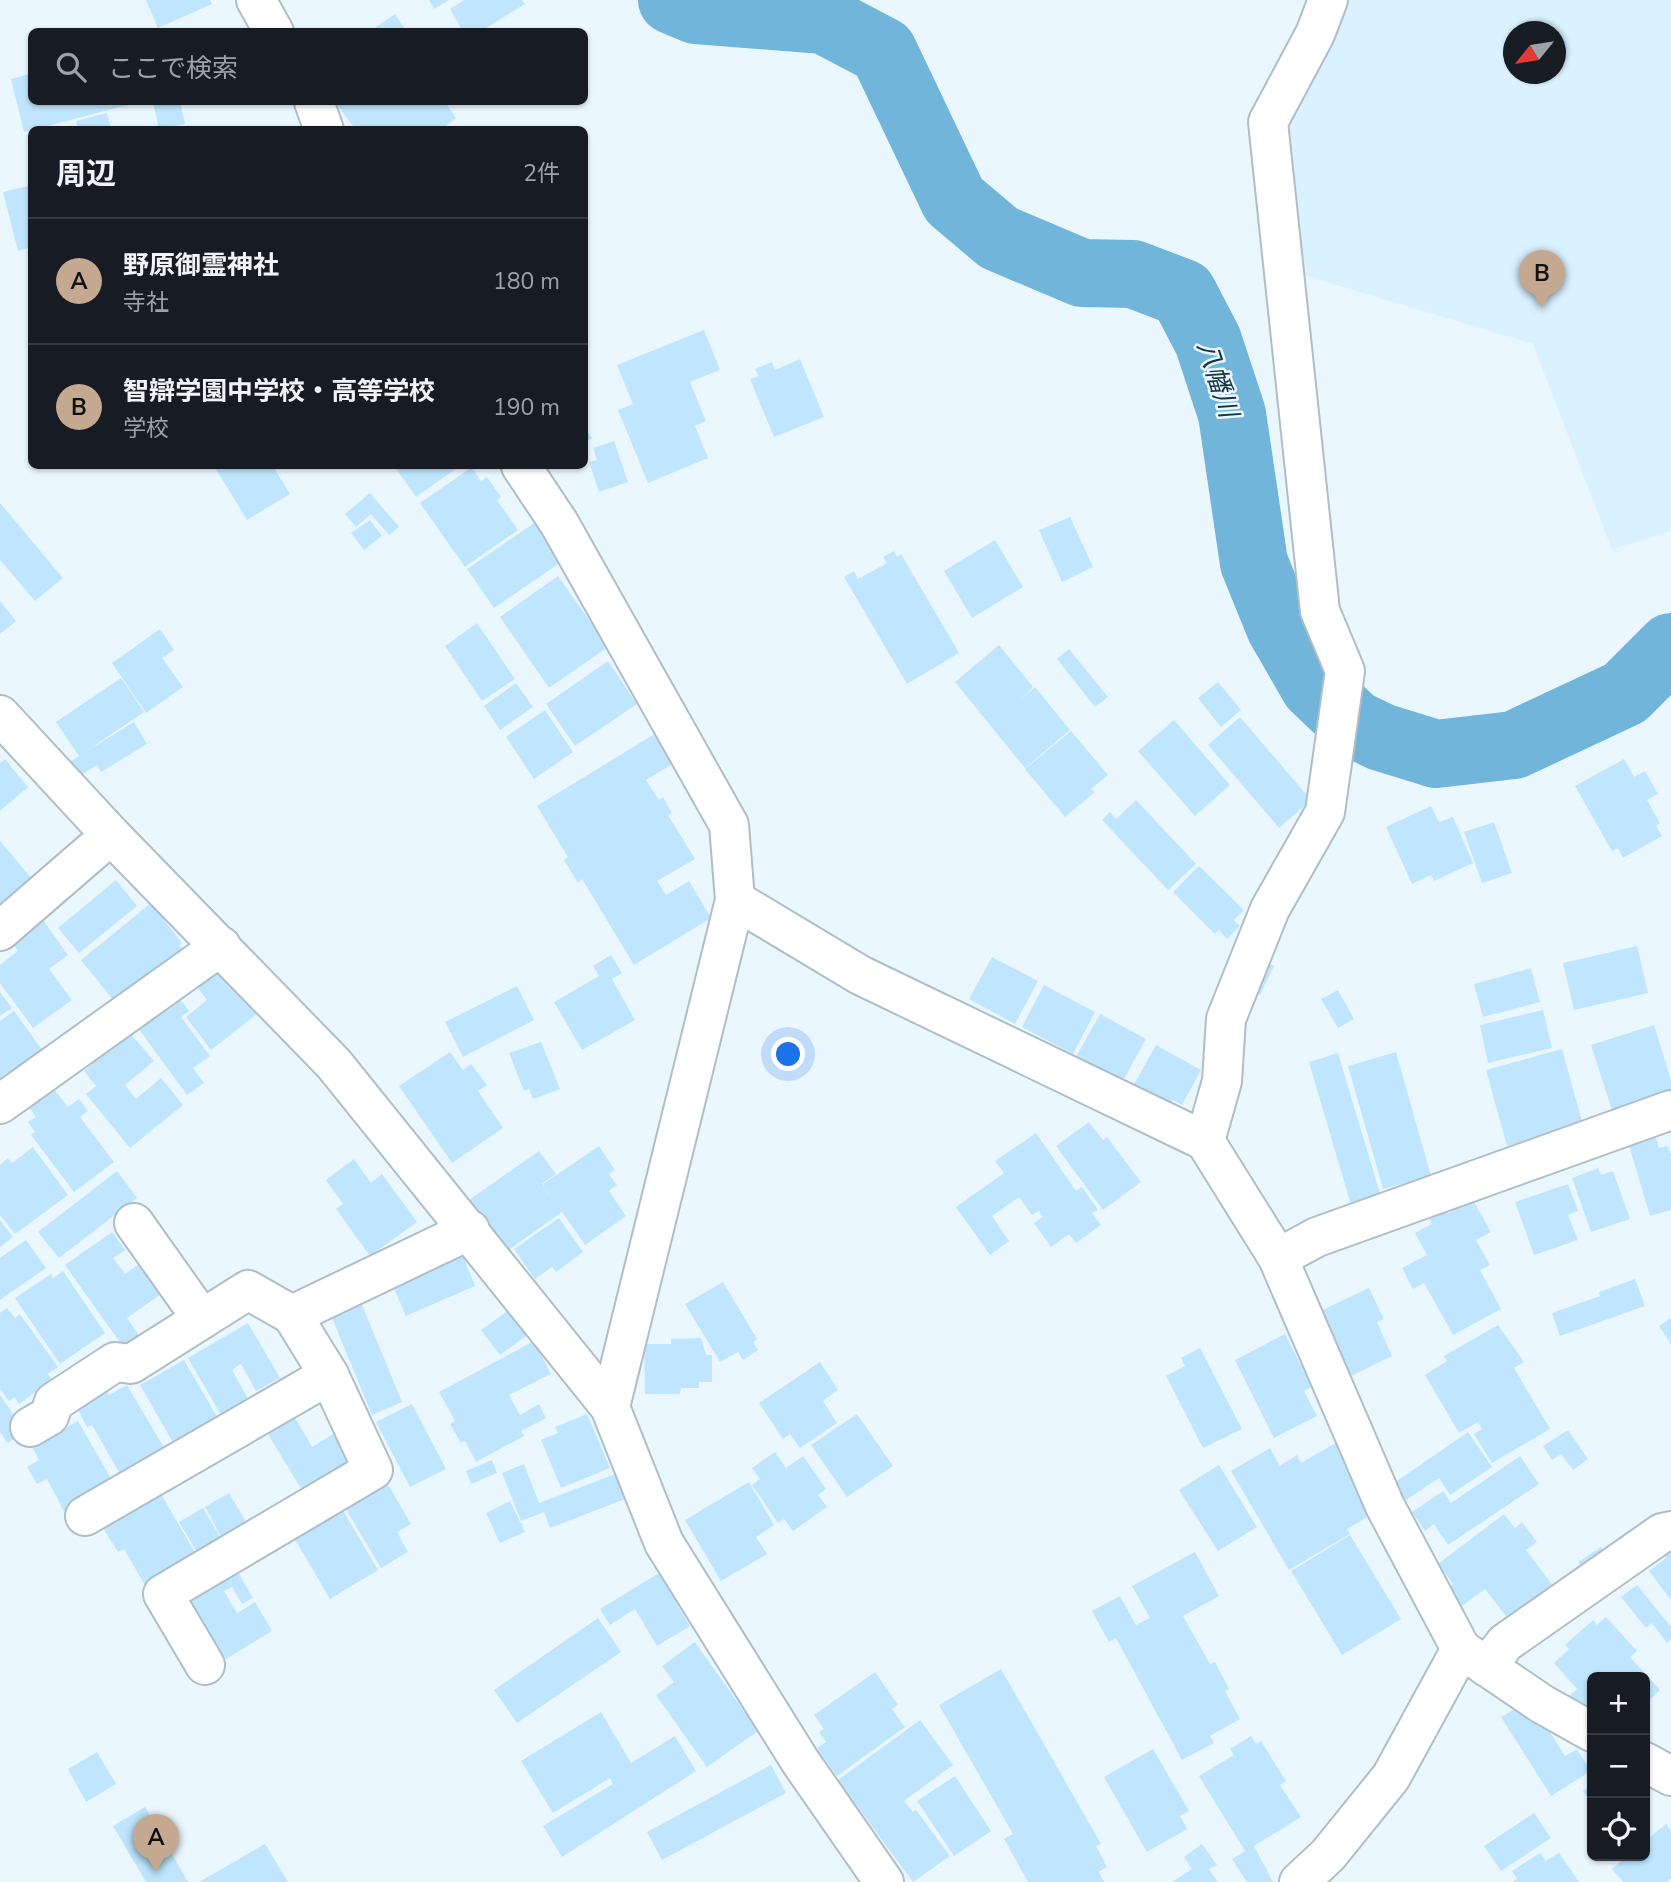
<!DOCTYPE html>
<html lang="ja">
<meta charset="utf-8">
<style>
body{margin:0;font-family:"Nunito Sans","Noto Sans JP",sans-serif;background:#20242c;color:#f1f3f6}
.controls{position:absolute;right:21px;bottom:21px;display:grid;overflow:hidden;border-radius:10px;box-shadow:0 2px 5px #0004}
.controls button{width:63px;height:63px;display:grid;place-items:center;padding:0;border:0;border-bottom:2px solid #363941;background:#171b24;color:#f1f3f6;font:35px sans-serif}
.compass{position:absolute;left:1503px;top:21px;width:63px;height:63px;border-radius:50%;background:#171b24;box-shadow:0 2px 5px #0004;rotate:240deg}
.you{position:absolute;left:789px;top:1055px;width:24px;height:24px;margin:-18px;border:5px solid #fff;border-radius:50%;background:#1a73e8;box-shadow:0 0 0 10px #1a73e833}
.badge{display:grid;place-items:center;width:46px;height:46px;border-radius:50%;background:#c4a990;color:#111;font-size:23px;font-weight:700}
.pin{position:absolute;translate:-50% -58px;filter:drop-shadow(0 2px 4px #0008)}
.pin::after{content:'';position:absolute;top:37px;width:24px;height:21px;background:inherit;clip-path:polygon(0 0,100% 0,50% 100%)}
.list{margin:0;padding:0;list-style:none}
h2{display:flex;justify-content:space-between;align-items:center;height:91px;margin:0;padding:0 28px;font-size:30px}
h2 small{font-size:23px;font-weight:400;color:#9ea1a6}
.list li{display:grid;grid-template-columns:46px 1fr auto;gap:21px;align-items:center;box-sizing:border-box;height:126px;padding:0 28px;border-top:2px solid #363941}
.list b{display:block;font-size:26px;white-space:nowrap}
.list p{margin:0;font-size:23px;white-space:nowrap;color:#9ea1a6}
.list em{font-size:23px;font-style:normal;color:#9ea1a6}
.icon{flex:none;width:38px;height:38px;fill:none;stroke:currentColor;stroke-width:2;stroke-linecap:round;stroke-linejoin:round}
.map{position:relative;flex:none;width:1671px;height:1882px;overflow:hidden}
.search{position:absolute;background:#171b24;box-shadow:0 2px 5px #0004;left:28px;top:28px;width:560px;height:77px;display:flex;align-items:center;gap:18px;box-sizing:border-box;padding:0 24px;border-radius:10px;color:#9ea1a6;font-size:26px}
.panel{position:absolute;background:#171b24;box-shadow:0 2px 5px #0004;left:28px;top:126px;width:560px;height:343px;border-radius:10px}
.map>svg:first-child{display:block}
.built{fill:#daf1ff;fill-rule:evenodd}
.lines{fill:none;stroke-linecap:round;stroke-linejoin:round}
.river{stroke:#72b5da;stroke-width:68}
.building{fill:#bfe6fe}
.minor-casing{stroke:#afbec7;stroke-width:42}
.minor{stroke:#fff;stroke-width:38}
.labels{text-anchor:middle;stroke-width:5;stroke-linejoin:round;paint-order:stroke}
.water-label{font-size:26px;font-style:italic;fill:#143343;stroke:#ebf7ff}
</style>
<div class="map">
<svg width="1671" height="1882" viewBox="0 0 1671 1882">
<rect width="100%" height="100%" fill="#ebf7ff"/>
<!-- built -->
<path class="built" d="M1335 0H1671V531L1612 550 1533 344 1293 272 1284 96ZM1514 32H1556V74H1514Z"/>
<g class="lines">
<!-- river -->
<polyline class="river" points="672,0 696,10 824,20 883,51 954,200 999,238 1082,273 1133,274 1183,293 1208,341 1232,414 1254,563 1280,627 1314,686 1354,724 1381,737 1436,754 1514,745 1625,693 1671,647"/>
</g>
<!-- building -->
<g class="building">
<polygon points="146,0 210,0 212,4 158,28"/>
<polygon points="429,0 449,0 434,9"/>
<polygon points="464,0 522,0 525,4 480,32 463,32 450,9"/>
<polygon points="395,14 407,32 369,32"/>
<polygon points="32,73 32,102 140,102 24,132 11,79"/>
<polygon points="153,102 180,102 185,124 159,129"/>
<polygon points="335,102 445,102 456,118 441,130 348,130 353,126"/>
<polygon points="107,113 111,130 78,130 76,121"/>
<polygon points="32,185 32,247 18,251 3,192"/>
<polygon points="704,330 720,370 690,382 706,421 695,426 708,458 648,483 618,410 633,404 617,365"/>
<polygon points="800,359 824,417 774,437 750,379 759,376 755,369 772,362 775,370"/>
<polygon points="584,427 592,438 584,443"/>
<polygon points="614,441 628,482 599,492 589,462 597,460 593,448"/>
<polygon points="214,466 273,466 290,494 247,520"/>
<polygon points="394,466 460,466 416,497"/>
<polygon points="472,467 481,481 487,477 501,497 497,500 518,530 465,567 420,503"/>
<polygon points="370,493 399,527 389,535 371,514 356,527 345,514"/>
<polygon points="0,503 63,578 35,601 0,560"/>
<polygon points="1070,517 1093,567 1062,582 1039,530"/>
<polygon points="370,520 382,536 364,550 351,533"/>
<polygon points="537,521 564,560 494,608 467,569"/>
<polygon points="995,540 1023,587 972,618 944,571"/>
<polygon points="894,551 897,557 901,554 959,653 907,684 844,577 854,571 858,579 887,563 883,557"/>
<polygon points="558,576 608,647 549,688 500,617"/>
<polygon points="0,601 16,621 0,634"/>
<polygon points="477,623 515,679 482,701 445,646"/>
<polygon points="160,629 174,650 162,658 183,687 146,713 112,663"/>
<polygon points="999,645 1033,687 1019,701 1035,687 1070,730 1025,768 955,682"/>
<polygon points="1069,649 1108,697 1095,707 1057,659"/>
<polygon points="608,661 637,704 575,746 546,704"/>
<polygon points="121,678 144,712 85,752 134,722 147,744 101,772 97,765 76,778 67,764 79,756 56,722"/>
<polygon points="1218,682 1241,710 1221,727 1198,698"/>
<polygon points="516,683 533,707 500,730 484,706"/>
<polygon points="545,710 573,752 534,779 506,737"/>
<polygon points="1240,717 1311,800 1279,828 1208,745"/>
<polygon points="1174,720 1230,785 1195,816 1138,751"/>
<polygon points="661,730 679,760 646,780 659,800 663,797 672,813 668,815 695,859 657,881 666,895 689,881 711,918 634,965 582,879 578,883 564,860 568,857 537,806"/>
<polygon points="1071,731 1108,775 1091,789 1095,792 1065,817 1025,769"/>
<polygon points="5,759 28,787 0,811 0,763"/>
<polygon points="1624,759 1634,777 1645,771 1658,794 1647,800 1660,823 1656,826 1662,836 1623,858 1618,848 1612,851 1575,786"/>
<polygon points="1136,800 1196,864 1168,890 1102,820 1110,812 1116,819"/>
<polygon points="1431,806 1439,822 1453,817 1473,863 1434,881 1431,875 1412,884 1386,827"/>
<polygon points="1494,822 1512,873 1482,883 1464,832"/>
<polygon points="0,841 38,886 0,918"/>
<polygon points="1199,866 1244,910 1234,920 1240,926 1227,939 1219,930 1215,934 1173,892"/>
<polygon points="116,880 137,906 79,953 58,928"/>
<polygon points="151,903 182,943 179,945 184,950 114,1001 81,960"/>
<polygon points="43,920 68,955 49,969 72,1000 33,1028 0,983 0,965 18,951 12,943"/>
<polygon points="1637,946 1648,993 1574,1010 1563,963"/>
<polygon points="611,955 622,973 612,979 635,1020 582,1050 554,1002 599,976 593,966"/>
<polygon points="992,957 1038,981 1015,1024 969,999"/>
<polygon points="1259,958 1274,966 1260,995 1245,987"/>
<polygon points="219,966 257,1014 211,1050 186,1017 207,1000 195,984"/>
<polygon points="1531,968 1540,1002 1483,1017 1474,984"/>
<polygon points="1044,985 1095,1012 1073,1054 1022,1027"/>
<polygon points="517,986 534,1020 463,1057 445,1022"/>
<polygon points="1338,990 1354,1019 1338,1028 1321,999"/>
<polygon points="0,992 12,1008 0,1016"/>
<polygon points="177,995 189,1011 181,1017 210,1056 193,1068 204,1083 187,1095 136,1025"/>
<polygon points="1543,1010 1552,1048 1488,1063 1480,1025"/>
<polygon points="14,1011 43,1051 11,1076 7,1072 0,1078 0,1021"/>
<polygon points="1100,1014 1146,1039 1124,1079 1076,1057"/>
<polygon points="1654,1025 1671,1080 1671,1092 1612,1110 1591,1045"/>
<polygon points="130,1033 154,1061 125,1085 136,1099 161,1078 183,1105 130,1148 86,1094 96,1086 84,1071"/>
<polygon points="541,1042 560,1089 533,1099 529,1089 524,1091 509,1053"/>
<polygon points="1156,1045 1201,1070 1182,1105 1173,1100 1169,1107 1133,1086"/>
<polygon points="1562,1049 1583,1125 1507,1146 1486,1070"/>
<polygon points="450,1052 463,1070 471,1064 487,1085 478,1091 503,1128 452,1163 399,1086"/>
<polygon points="1396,1052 1431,1176 1383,1189 1348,1066"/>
<polygon points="1338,1053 1381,1197 1351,1205 1309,1062"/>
<polygon points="53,1088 68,1107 79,1099 88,1111 80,1117 114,1162 74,1192 31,1135 35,1132 28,1122 36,1117 28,1106"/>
<polygon points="1089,1122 1103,1140 1107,1137 1141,1182 1103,1210 1056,1146"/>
<polygon points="1036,1133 1076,1191 1082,1187 1098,1210 1092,1213 1101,1225 1076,1243 1069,1234 1051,1247 1034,1223 1043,1217 1039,1211 1032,1215 1019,1197 992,1216 1009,1241 990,1255 956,1207 1004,1173 995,1161"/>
<polygon points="1655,1135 1659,1148 1668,1146 1671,1155 1671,1210 1650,1216 1628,1142"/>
<polygon points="599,1146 615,1170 609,1174 617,1185 609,1191 626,1216 585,1245 562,1212 506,1252 469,1200 539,1151 556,1174 542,1184 552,1198 543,1184"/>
<polygon points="33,1147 68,1195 15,1234 0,1215 0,1165 8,1158 12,1163"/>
<polygon points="354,1159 371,1183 382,1174 417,1222 370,1256 336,1209 343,1204 326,1180"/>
<polygon points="1598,1168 1601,1175 1613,1171 1630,1219 1591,1232 1572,1178"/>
<polygon points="117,1171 137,1198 59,1258 38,1232"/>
<polygon points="1568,1184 1578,1211 1568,1215 1578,1240 1534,1255 1515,1202"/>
<polygon points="1441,1200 1448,1213 1473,1200 1491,1232 1476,1240 1490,1265 1480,1270 1501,1309 1453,1335 1424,1283 1413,1289 1402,1268 1427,1255 1415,1233 1432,1224 1424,1210"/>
<polygon points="559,1218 583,1252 556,1272 552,1267 535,1279 514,1249"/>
<polygon points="0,1220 13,1237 0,1247"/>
<polygon points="112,1232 125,1250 113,1258 125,1274 143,1261 164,1292 127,1318 140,1337 124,1348 65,1265"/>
<polygon points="26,1240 46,1268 0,1300 0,1258"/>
<polygon points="462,1253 475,1286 406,1316 392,1284"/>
<polygon points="63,1271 105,1333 60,1364 15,1298 51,1274 53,1278"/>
<polygon points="1635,1279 1645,1306 1560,1336 1552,1313 1600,1296 1599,1292"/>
<polygon points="723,1282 757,1339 753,1342 758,1350 743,1360 738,1352 720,1362 685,1304"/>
<polygon points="1369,1288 1384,1319 1377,1322 1392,1356 1349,1377 1318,1312"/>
<polygon points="360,1300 402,1402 372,1415 330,1313"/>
<polygon points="7,1308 15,1318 20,1314 58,1367 48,1374 52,1380 19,1404 15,1397 9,1401 0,1389 0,1313"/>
<polygon points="510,1309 529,1334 500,1355 481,1330"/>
<polygon points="1671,1318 1671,1344 1659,1326"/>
<polygon points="248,1323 280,1378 256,1391 241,1364 232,1370 251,1404 224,1420 188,1358"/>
<polygon points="1498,1325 1524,1362 1514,1368 1550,1429 1492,1463 1474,1434 1482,1429 1478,1422 1459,1433 1425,1375 1447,1361 1444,1356"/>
<polygon points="1285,1334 1312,1387 1304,1391 1317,1416 1274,1438 1235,1360"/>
<polygon points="701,1338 706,1355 712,1355 712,1382 699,1382 699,1388 681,1388 680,1394 645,1394 644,1344 671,1344 671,1339"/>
<polygon points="534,1341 551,1374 509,1395 520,1415 539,1404 546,1418 521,1431 524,1436 476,1462 465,1441 461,1443 450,1424 455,1421 439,1392"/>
<polygon points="1200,1348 1242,1429 1203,1448 1166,1376 1185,1366 1181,1358"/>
<polygon points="184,1360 219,1420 175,1446 140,1385"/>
<polygon points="820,1362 838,1390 823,1401 837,1423 800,1448 790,1434 783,1439 759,1403"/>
<polygon points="127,1385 166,1451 121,1476 92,1425 87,1427 77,1408 107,1391 109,1395"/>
<polygon points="0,1395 25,1431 8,1443 0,1432"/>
<polygon points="412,1404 446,1469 410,1487 376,1422"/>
<polygon points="587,1414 610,1468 561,1488 541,1440 558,1433 555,1427"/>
<polygon points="857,1414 893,1466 847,1497 811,1445"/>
<polygon points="294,1416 312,1447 333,1434 352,1466 305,1495 266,1431"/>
<polygon points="78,1421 113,1482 64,1511 47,1479 37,1484 27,1467 39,1460 32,1447"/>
<polygon points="1568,1430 1588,1459 1573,1470 1561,1454 1552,1460 1543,1446"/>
<polygon points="1468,1432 1492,1467 1450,1495 1439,1478 1406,1500 1394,1483"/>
<polygon points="1341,1440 1381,1509 1347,1529 1350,1534 1289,1570 1231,1471 1270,1448 1280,1466 1297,1455 1301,1463"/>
<polygon points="775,1452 786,1468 803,1456 826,1489 818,1495 827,1507 793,1531 784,1519 778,1523 752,1485 760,1479 752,1468"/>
<polygon points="1520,1456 1539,1484 1448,1545 1434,1524 1425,1531 1412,1512 1443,1491 1451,1503"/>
<polygon points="492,1460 497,1473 471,1484 466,1471"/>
<polygon points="524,1464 539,1503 618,1473 628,1498 550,1528 544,1512 521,1521 502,1473"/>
<polygon points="1219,1465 1257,1527 1218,1551 1179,1490"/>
<polygon points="386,1481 411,1524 397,1532 408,1552 381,1568 344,1506"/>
<polygon points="749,1482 774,1525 756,1537 767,1554 721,1581 685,1520"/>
<polygon points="229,1493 248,1525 223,1540 205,1507"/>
<polygon points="161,1494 197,1556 146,1587 124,1549 118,1552 103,1528"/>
<polygon points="510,1501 525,1532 500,1543 486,1513"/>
<polygon points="341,1507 378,1570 330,1599 293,1536"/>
<polygon points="203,1508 222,1540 198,1554 179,1522"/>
<polygon points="1504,1514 1515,1528 1522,1522 1537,1542 1526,1550 1554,1587 1509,1620 1485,1589 1462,1606 1448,1588 1453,1584 1438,1564"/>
<polygon points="1350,1535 1401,1619 1342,1655 1291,1571"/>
<polygon points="1601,1547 1608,1558 1585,1572 1578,1562"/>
<polygon points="1671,1549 1671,1600 1649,1571 1666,1558 1664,1555"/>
<polygon points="1195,1552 1219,1596 1183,1616 1210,1664 1215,1662 1229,1689 1225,1691 1240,1719 1210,1736 1214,1743 1182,1760 1116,1638 1109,1642 1092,1611 1120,1596 1136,1625 1150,1618 1132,1586"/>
<polygon points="236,1569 253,1598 242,1604 232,1587 224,1591 237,1613 255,1602 272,1631 226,1659 189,1597"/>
<polygon points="659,1573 690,1626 657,1646 635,1609 610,1625 600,1609"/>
<polygon points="1637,1585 1671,1627 1671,1639 1667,1643 1652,1623 1646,1628 1621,1597"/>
<polygon points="1606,1617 1637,1651 1630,1657 1660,1690 1645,1704 1645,1677 1592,1677 1592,1718 1568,1697 1577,1689 1554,1663 1569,1649 1565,1645 1593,1620 1597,1625"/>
<polygon points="598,1618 621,1652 517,1723 494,1690"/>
<polygon points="695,1642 758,1731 707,1767 656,1695 674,1682 662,1666"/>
<polygon points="1001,1669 1101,1844 1096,1846 1107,1867 1099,1872 1104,1882 1028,1882 1004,1839 1013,1834 939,1705"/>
<polygon points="875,1672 898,1705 892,1709 905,1727 837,1776 817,1748 826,1742 819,1732 824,1729 814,1715"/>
<polygon points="1520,1706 1530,1722 1540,1716 1565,1756 1577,1749 1591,1771 1551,1796 1501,1717"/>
<polygon points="601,1712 631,1763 675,1736 696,1771 562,1857 543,1826 613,1784 610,1778 553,1813 521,1761"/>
<polygon points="920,1720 953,1765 904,1801 913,1812 916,1810 950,1856 913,1882 838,1780"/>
<polygon points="1251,1736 1256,1744 1261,1741 1286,1781 1280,1785 1301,1817 1254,1846 1273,1882 1247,1882 1232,1859 1245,1851 1199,1776 1234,1755 1230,1749"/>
<polygon points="1153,1749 1189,1811 1180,1816 1187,1829 1147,1852 1104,1777"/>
<polygon points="97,1752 116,1784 86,1802 68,1769"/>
<polygon points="771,1765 786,1793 662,1860 647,1832"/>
<polygon points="955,1776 991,1831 954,1856 917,1801"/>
<polygon points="1592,1785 1592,1803 1583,1791"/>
<polygon points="145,1807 188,1882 146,1882 113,1826"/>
<polygon points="1534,1813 1551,1838 1501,1871 1484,1846"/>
<polygon points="1666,1824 1671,1830 1671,1878 1667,1882 1623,1882 1612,1869 1627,1856 1645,1856 1645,1841"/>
<polygon points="265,1844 288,1882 199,1882"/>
<polygon points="1202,1844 1217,1865 1209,1869 1218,1882 1172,1882 1192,1869 1184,1857"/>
<polygon points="1540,1853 1546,1861 1559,1853 1579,1882 1512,1882 1517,1879 1512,1871"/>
</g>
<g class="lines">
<!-- minor casing -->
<g class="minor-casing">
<g id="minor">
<polyline points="256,0 274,32"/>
<polyline points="314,102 324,130"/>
<polyline points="521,466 559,523 729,825 735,900 610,1407"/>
<polyline points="0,715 111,835 334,1064 610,1407 664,1543 800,1761 884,1882"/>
<polyline points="735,900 860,975 1205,1141 1278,1258 1385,1506 1461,1649 1542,1704 1592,1732"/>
<polyline points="0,931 111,835"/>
<polyline points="0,1104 221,946"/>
<polyline points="1205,1141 1222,1081 1226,1019 1270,909 1325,812 1345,671 1320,611 1268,122 1315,34 1328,0"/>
<polyline points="134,1223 202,1319"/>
<polyline points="1278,1258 1317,1237 1671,1110"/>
<polyline points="30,1427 49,1416 54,1402 115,1362 131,1364 248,1290 292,1315 470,1230"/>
<polyline points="85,1516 329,1375"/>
<polyline points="205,1665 163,1594 373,1470 329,1375 292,1315"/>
<polyline points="1487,1667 1505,1643 1662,1533 1671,1531"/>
<polyline points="1645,1762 1671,1776"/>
<polyline points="1299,1882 1328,1855 1391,1777 1461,1649"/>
</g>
</g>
<!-- minor -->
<use href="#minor" class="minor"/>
</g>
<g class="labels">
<!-- water labels -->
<g class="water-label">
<text transform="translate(1218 379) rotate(72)" y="9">八幡川</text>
</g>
</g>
</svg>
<div class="controls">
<button>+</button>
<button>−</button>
<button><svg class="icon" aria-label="locate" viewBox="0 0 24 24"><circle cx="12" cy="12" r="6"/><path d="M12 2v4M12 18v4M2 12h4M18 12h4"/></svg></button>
</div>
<svg class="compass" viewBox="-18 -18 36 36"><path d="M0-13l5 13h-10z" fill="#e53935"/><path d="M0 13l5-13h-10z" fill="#9ea1a6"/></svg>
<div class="you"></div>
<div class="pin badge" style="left:156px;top:1872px">A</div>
<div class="pin badge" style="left:1542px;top:308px">B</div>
<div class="search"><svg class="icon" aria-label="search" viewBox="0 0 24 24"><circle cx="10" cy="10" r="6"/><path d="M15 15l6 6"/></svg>ここで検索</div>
<section class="panel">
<h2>周辺<small>2件</small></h2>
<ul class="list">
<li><span class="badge">A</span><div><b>野原御霊神社</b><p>寺社</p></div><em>180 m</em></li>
<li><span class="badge">B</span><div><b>智辯学園中学校・高等学校</b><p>学校</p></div><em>190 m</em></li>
</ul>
</section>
</div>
